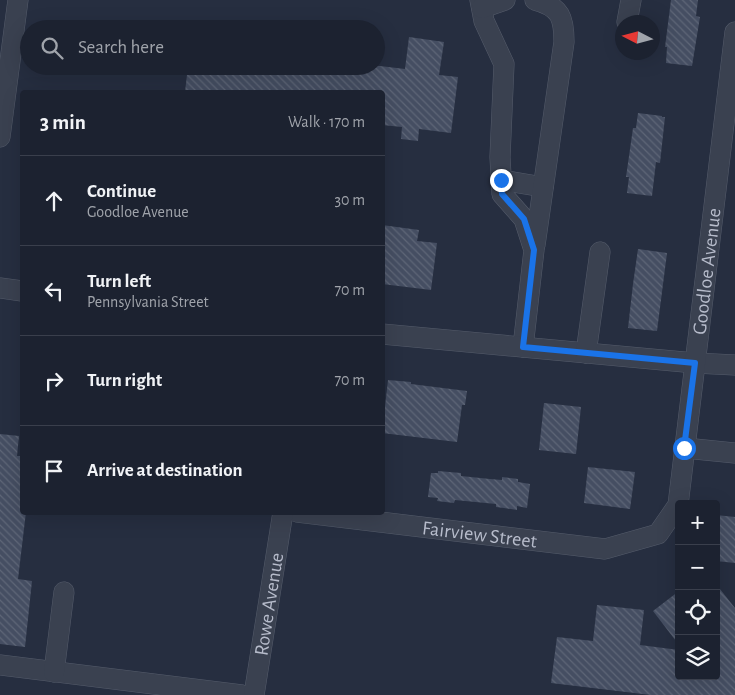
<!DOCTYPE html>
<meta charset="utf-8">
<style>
body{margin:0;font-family:"Alegreya Sans",sans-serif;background:#292f3c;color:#f1f3f6}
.controls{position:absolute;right:15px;bottom:15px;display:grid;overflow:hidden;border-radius:5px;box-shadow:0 5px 20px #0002}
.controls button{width:45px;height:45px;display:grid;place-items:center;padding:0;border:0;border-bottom:1px solid #3a3f4c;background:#1c2230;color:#f1f3f6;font:25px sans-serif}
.compass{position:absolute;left:615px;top:15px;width:45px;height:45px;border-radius:50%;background:#1c2230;box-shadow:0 5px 20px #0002;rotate:276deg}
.stop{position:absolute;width:15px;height:15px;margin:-11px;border:4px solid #1a73e8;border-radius:50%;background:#fff}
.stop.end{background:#1a73e8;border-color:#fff;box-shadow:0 1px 5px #0008}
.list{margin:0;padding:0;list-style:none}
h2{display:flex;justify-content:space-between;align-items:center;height:65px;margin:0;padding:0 20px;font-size:21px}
h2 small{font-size:16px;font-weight:400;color:#a0a4ab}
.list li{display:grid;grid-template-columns:32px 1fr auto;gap:15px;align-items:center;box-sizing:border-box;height:90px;padding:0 20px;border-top:1px solid #3a3f4c}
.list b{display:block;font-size:19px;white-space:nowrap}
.list p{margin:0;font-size:16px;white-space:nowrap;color:#a0a4ab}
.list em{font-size:16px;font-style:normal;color:#a0a4ab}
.icon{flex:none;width:28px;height:28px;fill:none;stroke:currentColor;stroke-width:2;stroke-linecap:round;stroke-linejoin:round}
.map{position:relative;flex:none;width:735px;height:695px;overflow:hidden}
.search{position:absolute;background:#1c2230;box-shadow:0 5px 20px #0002;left:20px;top:20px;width:365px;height:55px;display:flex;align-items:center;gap:12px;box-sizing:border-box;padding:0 18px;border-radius:28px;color:#a0a4ab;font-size:19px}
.panel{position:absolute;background:#1c2230;box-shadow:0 5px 20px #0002;left:20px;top:90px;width:365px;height:425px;border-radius:5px}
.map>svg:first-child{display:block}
.building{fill:url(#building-back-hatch)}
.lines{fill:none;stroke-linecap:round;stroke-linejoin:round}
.minor-casing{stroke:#555c6b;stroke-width:21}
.minor{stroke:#3a4150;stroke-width:20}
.route{stroke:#1a73e8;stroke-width:6}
.labels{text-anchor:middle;stroke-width:5;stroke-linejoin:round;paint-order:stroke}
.street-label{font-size:20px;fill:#b7bccb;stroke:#1f2635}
</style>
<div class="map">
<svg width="735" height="695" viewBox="0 0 735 695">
<defs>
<pattern id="building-back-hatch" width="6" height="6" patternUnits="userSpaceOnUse" patternTransform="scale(1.25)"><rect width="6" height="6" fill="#454e62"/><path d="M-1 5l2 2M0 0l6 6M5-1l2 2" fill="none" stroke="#5e6677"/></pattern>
</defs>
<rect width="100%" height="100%" fill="#262e40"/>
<!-- building -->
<g class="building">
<polygon points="671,0 698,0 696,16 700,17 692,66 666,63 667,47 665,47"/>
<polygon points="409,37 444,42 439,75 458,77 451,133 419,129 418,141 401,139 402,127 382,125 382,92 185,92 188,66 380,66 405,69"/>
<polygon points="638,113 662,116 662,117 665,117 660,163 656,162 652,196 627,193 629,177 626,177 633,128 636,128"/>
<polygon points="382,225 419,230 417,241 437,243 431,290 382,284"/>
<polygon points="638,249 667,253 657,331 628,328 633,284"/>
<polygon points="388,380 411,382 411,384 467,391 465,405 462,405 457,442 382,433"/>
<polygon points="544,403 581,407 576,454 539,450"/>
<polygon points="0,434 19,436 17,456 22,456 22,512 26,512 18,579 32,581 25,647 0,644"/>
<polygon points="588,467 635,472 630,509 584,503"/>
<polygon points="438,471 461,473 461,476 490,479 502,480 502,477 518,479 518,482 530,484 527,508 517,506 517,510 504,508 496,507 496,504 455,500 454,503 437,501 438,498 428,497 431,473 438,473"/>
<polygon points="716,515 735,517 735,563 716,561"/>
<polygon points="716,584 735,608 735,695 651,695 551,683 557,637 593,641 597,605 644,610 640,645 679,650 679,676 716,676"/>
<polygon points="679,591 679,645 653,611"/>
</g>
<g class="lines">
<!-- minor casing -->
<g class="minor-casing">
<g id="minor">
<polyline points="480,0 484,21 504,64 500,157 502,194 524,219 534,250 523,347"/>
<polyline points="482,8 505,0"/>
<polyline points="627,22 631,0"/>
<polyline points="0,137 18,0"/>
<polyline points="501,180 543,187"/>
<path d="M535 245 564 42C564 18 561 7 535 0"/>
<polyline points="0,288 22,291"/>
<polyline points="382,334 695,363 735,365"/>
<polyline points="586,353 600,252"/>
<polyline points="685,448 735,453"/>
<path id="s1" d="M297 512 605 549 658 534 678 505 735 32"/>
<polyline points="0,665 242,695"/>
<polyline points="54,672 64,592"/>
<path id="s2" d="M254 695 283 512"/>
</g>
</g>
<!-- minor -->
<use href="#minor" class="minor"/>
</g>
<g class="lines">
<!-- route -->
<polyline class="route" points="501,180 502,194 524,219 534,250 523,347 695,363 684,448"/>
</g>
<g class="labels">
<!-- street labels -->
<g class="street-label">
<text dy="7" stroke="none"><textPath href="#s1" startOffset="636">Goodloe Avenue</textPath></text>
<text dy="7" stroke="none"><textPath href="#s1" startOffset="184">Fairview Street</textPath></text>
<text dy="7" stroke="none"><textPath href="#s2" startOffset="92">Rowe Avenue</textPath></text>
</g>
</g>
</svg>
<div class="controls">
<button>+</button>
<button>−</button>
<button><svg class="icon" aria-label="locate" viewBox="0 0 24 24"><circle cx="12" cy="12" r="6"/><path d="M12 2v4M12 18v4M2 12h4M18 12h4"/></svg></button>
<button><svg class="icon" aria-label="layers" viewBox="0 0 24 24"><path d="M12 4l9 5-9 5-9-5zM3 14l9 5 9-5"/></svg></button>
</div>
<svg class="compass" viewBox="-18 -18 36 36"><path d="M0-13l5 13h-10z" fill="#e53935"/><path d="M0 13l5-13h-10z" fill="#a0a4ab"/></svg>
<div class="stop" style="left:684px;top:448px"></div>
<div class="stop end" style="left:501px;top:180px"></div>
<div class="search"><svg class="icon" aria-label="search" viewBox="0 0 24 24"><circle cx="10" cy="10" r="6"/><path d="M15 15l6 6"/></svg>Search here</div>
<section class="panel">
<h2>3 min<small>Walk · 170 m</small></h2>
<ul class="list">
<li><svg class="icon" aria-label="ahead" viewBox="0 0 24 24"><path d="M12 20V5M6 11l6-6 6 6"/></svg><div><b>Continue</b><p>Goodloe Avenue</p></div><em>30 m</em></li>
<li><svg class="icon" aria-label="left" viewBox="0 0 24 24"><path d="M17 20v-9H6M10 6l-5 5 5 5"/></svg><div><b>Turn left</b><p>Pennsylvania Street</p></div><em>70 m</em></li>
<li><svg class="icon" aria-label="right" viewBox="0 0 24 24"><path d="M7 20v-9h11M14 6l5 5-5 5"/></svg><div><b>Turn right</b></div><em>70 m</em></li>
<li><svg class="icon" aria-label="arrive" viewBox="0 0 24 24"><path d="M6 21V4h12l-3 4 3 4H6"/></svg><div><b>Arrive at destination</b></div></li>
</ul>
</section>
</div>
